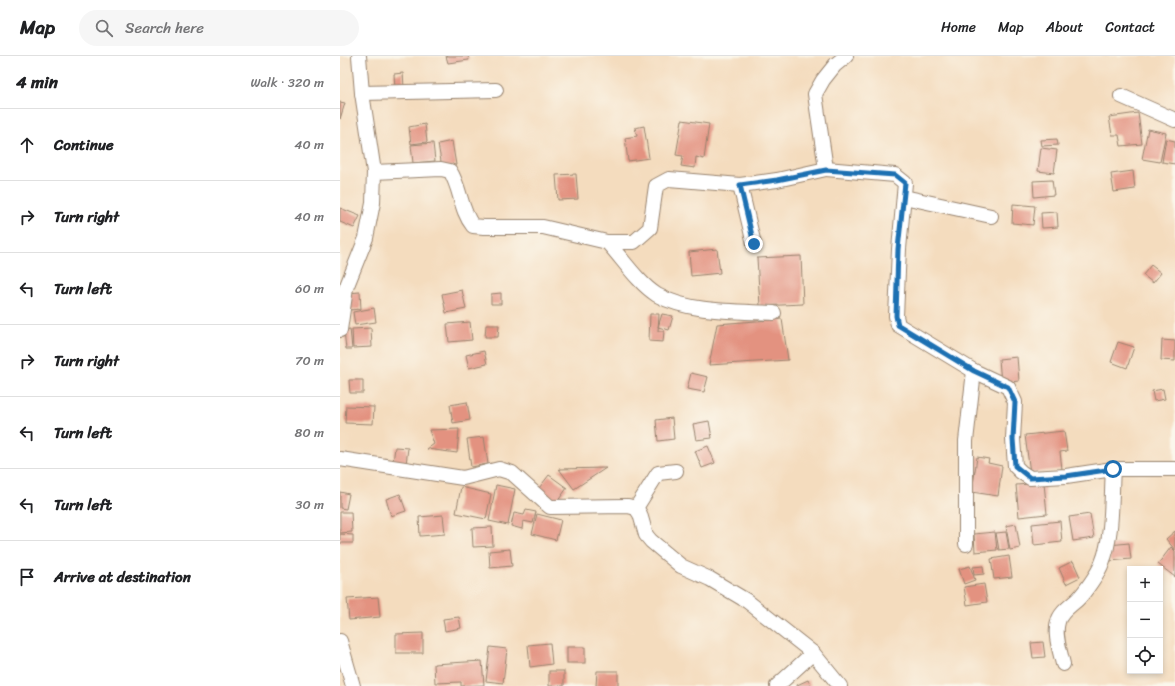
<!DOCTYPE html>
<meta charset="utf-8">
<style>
body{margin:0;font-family:Sriracha,sans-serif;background:#f6f6f6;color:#202124}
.controls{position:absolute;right:12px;bottom:12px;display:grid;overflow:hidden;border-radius:0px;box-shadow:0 2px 6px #0003}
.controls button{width:36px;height:36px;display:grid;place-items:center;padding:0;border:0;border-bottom:1px solid #e0e0e0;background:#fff;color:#202124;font:20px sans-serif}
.stop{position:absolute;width:12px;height:12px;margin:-9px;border:3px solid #1f6fb2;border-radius:50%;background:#fff}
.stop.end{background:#1f6fb2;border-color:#fff;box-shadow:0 1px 4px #0008}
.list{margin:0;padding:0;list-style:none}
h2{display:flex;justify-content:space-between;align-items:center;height:52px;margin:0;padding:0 16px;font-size:17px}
h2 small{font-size:13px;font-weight:400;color:#757577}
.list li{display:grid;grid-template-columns:26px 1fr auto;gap:12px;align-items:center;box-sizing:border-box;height:72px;padding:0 16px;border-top:1px solid #e0e0e0}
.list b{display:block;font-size:15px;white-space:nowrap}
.list em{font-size:13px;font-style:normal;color:#757577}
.icon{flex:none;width:22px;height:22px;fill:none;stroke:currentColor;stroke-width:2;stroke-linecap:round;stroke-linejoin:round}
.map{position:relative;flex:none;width:835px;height:630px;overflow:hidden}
header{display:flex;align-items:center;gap:24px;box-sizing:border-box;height:56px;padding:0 20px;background:#fff;border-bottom:1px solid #e0e0e0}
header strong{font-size:19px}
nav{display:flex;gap:22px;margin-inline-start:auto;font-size:14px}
.search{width:280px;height:36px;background:#f6f6f6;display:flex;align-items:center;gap:10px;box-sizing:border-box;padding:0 14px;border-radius:22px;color:#757577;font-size:15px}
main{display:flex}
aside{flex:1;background:#fff}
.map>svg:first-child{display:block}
.building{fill:#e39280}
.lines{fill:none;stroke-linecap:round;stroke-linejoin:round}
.minor-casing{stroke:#98836e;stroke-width:16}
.minor{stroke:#fff;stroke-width:14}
.route{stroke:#1f6fb2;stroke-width:5}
</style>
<header>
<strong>Map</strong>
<div class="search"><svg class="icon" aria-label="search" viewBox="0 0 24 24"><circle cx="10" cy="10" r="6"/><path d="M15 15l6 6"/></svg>Search here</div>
<nav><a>Home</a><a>Map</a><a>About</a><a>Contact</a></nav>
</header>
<main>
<aside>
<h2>4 min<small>Walk · 320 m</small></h2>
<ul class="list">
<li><svg class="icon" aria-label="ahead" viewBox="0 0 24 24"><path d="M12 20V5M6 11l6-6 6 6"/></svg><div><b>Continue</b></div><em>40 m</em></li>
<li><svg class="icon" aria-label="right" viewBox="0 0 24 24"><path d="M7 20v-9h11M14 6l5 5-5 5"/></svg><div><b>Turn right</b></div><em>40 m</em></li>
<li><svg class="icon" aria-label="left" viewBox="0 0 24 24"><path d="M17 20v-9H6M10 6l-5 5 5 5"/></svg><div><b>Turn left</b></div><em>60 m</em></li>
<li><svg class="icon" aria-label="right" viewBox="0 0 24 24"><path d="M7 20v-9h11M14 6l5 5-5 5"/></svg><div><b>Turn right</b></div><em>70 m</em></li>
<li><svg class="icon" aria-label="left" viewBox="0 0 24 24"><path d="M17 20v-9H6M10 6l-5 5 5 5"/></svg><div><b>Turn left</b></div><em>80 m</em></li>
<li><svg class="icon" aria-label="left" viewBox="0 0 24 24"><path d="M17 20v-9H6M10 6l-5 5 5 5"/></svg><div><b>Turn left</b></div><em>30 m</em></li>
<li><svg class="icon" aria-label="arrive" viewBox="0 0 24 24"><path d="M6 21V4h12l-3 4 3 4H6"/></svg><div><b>Arrive at destination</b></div></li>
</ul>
</aside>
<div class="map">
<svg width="835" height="630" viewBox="0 0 835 630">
<rect width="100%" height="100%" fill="#fbf7ec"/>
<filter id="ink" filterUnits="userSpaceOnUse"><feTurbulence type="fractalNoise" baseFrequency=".025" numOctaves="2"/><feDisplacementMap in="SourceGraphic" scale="8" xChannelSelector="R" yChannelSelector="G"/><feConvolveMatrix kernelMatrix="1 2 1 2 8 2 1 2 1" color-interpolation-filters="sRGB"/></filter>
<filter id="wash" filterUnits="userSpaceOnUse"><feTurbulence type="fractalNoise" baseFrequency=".012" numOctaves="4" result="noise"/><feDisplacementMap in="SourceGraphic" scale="16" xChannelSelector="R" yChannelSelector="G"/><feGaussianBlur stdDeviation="0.9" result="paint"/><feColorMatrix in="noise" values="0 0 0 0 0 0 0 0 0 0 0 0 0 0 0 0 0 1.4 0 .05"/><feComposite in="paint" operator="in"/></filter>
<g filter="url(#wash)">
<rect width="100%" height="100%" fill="#f4dcbe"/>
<g id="blocks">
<!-- building -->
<g class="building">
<polygon points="106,0 128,0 129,4 108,7"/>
<polygon points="63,17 64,31 55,32 54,18"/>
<polygon points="0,46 5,47 0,63"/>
<polygon points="798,57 802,88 781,90 779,79 772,79 769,61"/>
<polygon points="342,64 369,68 364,103 356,101 355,112 341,110 343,100 336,99"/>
<polygon points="85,68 87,86 71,88 69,71"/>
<polygon points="304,70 309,102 288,105 285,82 297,80 295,72"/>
<polygon points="808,73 826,77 820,106 802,103"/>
<polygon points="717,83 718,89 702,90 701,84"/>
<polygon points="826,83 835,85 835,108 822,106"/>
<polygon points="112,85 116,109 102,111 98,88"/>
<polygon points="93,87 95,105 73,107 71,89"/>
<polygon points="701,92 717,94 714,117 698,115"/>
<polygon points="793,115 795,133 774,136 771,118"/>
<polygon points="236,118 238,143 218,144 216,119"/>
<polygon points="712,124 714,139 694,141 693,125"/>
<polygon points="673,148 695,150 693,169 672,167"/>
<polygon points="0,152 20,160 14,172 0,166"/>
<polygon points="717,156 718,171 702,172 701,157"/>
<polygon points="377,193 380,217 351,220 349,196"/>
<polygon points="461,200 463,248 420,250 417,202"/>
<polygon points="811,209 821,217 813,227 803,219"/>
<polygon points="122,234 126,253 106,257 102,238"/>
<polygon points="20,236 21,253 9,254 8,237"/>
<polygon points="161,237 161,248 151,248 151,238"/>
<polygon points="34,252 36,266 15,269 13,256"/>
<polygon points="310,258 319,258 318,275 324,275 323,286 309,285"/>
<polygon points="322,258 333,260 329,274 318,271"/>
<polygon points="442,263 448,304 369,309 377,268"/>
<polygon points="130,266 132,284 109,286 107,268"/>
<polygon points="146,269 159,269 158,281 145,281"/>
<polygon points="31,272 32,291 13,292 12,273"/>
<polygon points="10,273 12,293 6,293 4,274"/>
<polygon points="822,284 835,285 835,305 821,304"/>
<polygon points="778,286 794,291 787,312 771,306"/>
<polygon points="144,295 147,308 129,312 126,299"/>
<polygon points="677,301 679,325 661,327 659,303"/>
<polygon points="351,317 368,321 364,336 347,333"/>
<polygon points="9,324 23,324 23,337 10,337"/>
<polygon points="823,333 825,343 814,345 812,335"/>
<polygon points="127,346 130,364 113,367 110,349"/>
<polygon points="6,350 34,351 33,368 5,367"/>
<polygon points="332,362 334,383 318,385 316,364"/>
<polygon points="369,365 372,382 356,384 353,368"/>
<polygon points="119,373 117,397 87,393 94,388 89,374"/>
<polygon points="724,375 727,395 720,396 722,413 690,417 685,379"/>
<polygon points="144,381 148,408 131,411 127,383"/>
<polygon points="368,390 375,407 362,412 355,395"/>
<polygon points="55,391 68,392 66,408 53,407"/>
<polygon points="637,401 649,403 648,407 662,410 658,440 632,436"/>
<polygon points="266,412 234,433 219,413"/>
<polygon points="209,419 227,432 215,449 196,436"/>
<polygon points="704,427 707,458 679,461 676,429"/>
<polygon points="156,429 175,433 168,469 149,465"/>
<polygon points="121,431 151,438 146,463 116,457"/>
<polygon points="0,436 9,438 6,453 0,452"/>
<polygon points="60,438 66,455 51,460 46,443"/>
<polygon points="186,454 196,456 193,467 183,465 182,473 171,470 174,457 184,459"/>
<polygon points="0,456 11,456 12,476 0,477"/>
<polygon points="197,458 221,464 216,484 192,478"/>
<polygon points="750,458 754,482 733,485 729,461"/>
<polygon points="103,459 105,478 80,480 79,461"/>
<polygon points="720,465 722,486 694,489 692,468"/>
<polygon points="676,468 680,492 670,494 666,470"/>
<polygon points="152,471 153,490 133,491 132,472"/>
<polygon points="835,475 835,494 826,483"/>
<polygon points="655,476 657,494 635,496 634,478"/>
<polygon points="666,476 669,493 659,494 656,477"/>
<polygon points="0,478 13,479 13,487 0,487"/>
<polygon points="789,487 791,503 770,505 769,489"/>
<polygon points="831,491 835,495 835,521 818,508"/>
<polygon points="170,493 172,510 150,512 149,495"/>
<polygon points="669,500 672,521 654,523 651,503"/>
<polygon points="733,505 740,521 726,528 719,512"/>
<polygon points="630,510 635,524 624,528 619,513"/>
<polygon points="643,510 644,518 634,519 633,511"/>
<polygon points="644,528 647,546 627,549 624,531"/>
<polygon points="38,541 40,561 9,564 7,543"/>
<polygon points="119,561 121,572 105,575 103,563"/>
<polygon points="83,577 83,597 56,597 56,578"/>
<polygon points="703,586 705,601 693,602 691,587"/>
<polygon points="210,587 212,608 190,611 188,589"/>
<polygon points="150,591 167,593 163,627 146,625"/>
<rect x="227" y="591" width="18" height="16"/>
<polygon points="142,605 144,629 121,630 121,626 95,627 94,608"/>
<rect x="209" y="615" width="15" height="15"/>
<polygon points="257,615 278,615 278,630 256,630"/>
<polygon points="468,624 471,630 457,630 457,629"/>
</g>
</g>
</g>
<g filter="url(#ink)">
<use href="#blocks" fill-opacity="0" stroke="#98836e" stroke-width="1"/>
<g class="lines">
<!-- minor casing -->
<g class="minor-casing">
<g id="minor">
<polyline points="22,37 156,34"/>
<polyline points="781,40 835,64"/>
<polyline points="486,113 555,119 565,127 559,193 556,260 558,269 634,315 668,331 675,346 673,383 675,410 681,416 690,422 726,420 773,413 835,413"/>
<path d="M34 116 101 113 110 115C121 132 120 154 133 170L144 171H203L267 186H294L310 172 316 130 329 123 400 129 437 124 486 113 475 38 483 24 495 9 506 0"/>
<polyline points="400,129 414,188"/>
<polyline points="564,141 651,160"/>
<path d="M267 186C282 202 298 227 317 239 350 257 397 255 434 257"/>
<polyline points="0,274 6,232 26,182 33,147 34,116 22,37 19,0"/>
<polyline points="0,403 123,422 159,413 172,417 210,451 288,450 296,452 300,458 306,479 311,485 341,510 370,523 407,545 473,597 500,630"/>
<polyline points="296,452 318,417 336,415"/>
<polyline points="626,488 626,385 634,315"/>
<polyline points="0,585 13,630"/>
<path d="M723 608C720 595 714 578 718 566 720 556 732 549 738 543 745 536 759 516 762 507 773 481 771 442 773 413"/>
<polyline points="437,630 473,597"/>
</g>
</g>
<!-- minor -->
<use href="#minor" class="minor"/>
</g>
</g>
<g class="lines" filter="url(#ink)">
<!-- route -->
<polyline class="route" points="414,188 400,129 437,124 486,114 555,119 565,127 558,193 556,260 558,269 634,315 668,331 675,346 673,383 675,410 690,422 726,420 773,413"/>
</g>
</svg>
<div class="controls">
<button>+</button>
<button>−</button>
<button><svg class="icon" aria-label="locate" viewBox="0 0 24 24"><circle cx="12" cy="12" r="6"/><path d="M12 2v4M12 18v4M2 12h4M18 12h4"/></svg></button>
</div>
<div class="stop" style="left:773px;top:413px"></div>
<div class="stop end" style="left:414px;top:188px"></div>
</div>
</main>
